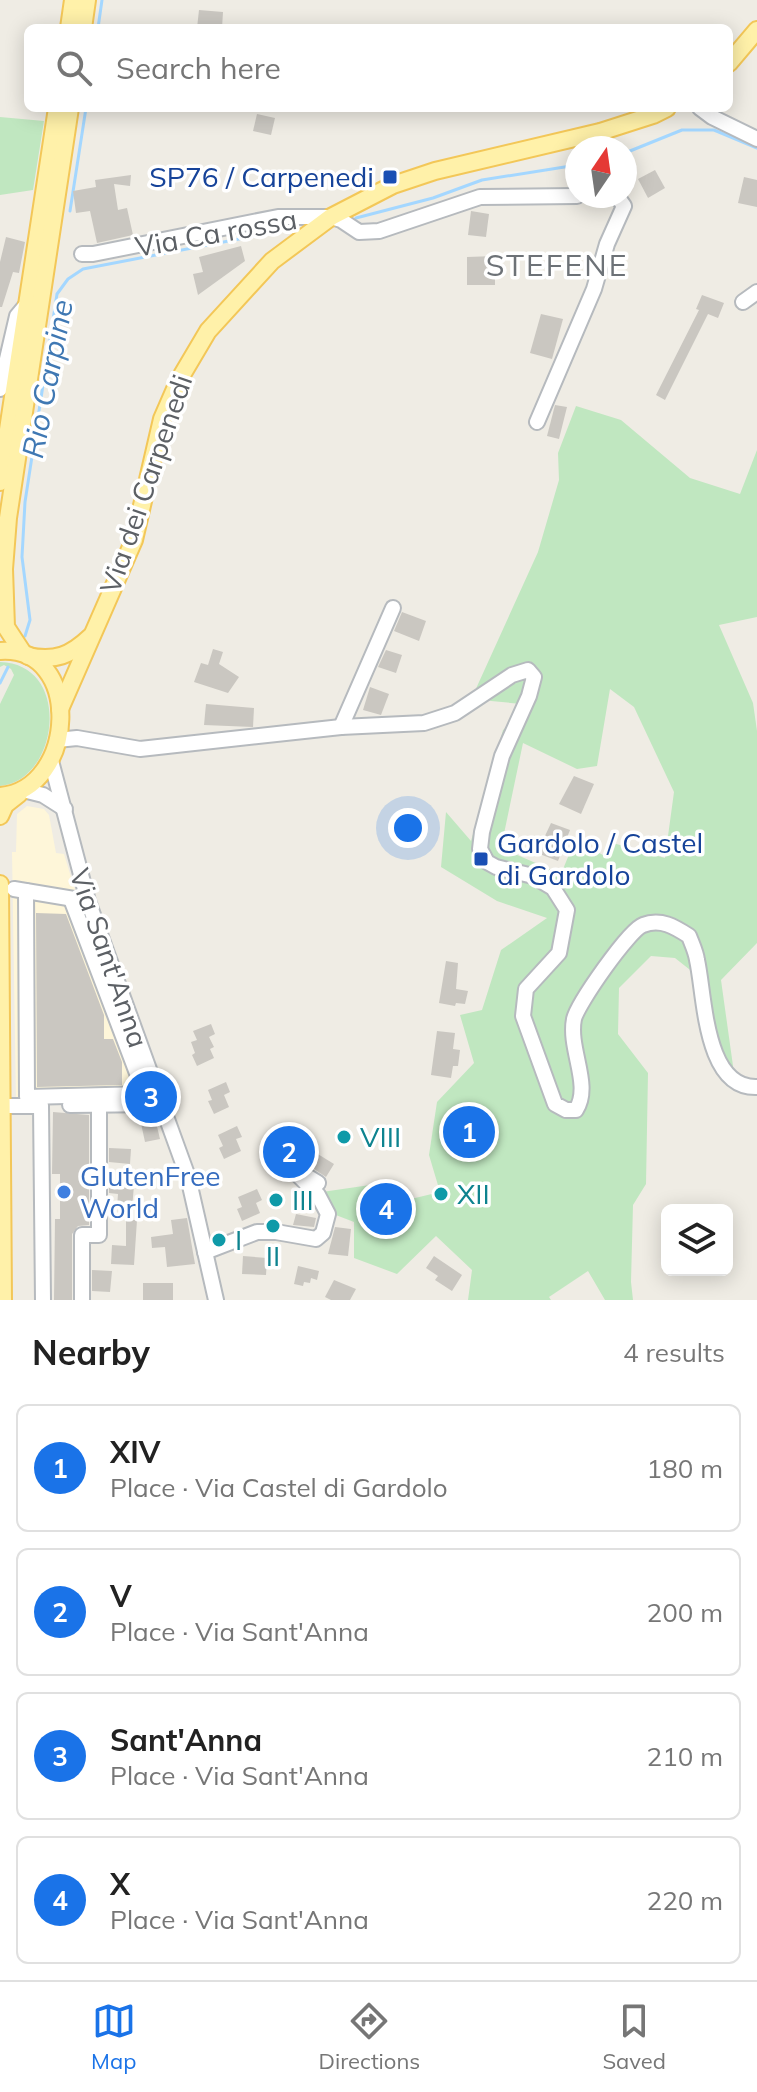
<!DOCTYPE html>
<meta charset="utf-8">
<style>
body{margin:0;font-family:Mulish,sans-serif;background:#f6f6f6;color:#222}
.controls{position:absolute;right:24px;bottom:24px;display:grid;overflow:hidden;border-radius:12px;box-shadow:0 4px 20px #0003}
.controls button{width:72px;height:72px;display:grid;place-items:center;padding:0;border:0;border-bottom:2px solid #e0e0e0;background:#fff;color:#222;font:40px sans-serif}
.compass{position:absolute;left:565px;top:136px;width:72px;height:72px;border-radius:50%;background:#fff;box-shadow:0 4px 20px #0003;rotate:13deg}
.you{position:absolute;left:408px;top:828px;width:28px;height:28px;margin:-20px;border:6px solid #fff;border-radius:50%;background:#1a73e8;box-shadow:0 0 0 12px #1a73e833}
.badge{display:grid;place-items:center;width:52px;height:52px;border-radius:50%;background:#1a73e8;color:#fff;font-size:26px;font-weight:700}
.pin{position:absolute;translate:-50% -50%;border:4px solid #fff;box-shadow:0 2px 8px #0006}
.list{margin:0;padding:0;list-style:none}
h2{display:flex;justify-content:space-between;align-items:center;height:104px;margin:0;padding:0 32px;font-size:34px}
h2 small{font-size:26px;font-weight:400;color:#767676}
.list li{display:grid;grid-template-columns:52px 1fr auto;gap:24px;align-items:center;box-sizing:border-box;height:128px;margin:0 16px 16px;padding:0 16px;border:2px solid #e0e0e0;border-radius:12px}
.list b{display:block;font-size:30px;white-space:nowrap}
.list p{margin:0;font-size:26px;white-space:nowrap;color:#767676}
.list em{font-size:26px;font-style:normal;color:#767676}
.icon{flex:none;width:44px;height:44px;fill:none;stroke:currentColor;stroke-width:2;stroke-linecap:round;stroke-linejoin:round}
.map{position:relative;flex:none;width:757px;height:1300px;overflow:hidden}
.search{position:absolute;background:#fff;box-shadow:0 4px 20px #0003;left:24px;right:24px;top:24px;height:88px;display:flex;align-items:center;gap:20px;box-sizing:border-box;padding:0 28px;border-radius:12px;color:#767676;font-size:30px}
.sheet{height:680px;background:#fff}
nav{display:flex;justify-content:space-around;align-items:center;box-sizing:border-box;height:112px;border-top:2px solid #e0e0e0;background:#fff;font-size:22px;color:#767676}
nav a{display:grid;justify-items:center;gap:4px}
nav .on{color:#1a73e8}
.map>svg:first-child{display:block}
.commercial{fill:#fef6d9}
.green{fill:#c0e7c0;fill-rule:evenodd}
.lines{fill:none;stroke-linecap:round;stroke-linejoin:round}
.stream{stroke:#a4d7ff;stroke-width:3}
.building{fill:#cac7c1}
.minor-casing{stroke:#b6babe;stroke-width:18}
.major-casing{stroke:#f3c758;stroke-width:20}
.minor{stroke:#fff;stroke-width:14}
.major{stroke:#fff1a9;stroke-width:16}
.transit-dot{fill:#1a4fb4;stroke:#fff;stroke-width:3}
.culture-dot{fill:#0f9aa8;stroke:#fff;stroke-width:3}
.shop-dot{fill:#3f7fe0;stroke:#fff;stroke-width:3}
.labels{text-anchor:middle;stroke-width:7;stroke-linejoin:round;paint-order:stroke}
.transit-label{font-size:28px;fill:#164399;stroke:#fff;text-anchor:end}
.street-label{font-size:28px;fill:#5c6065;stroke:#fff}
.culture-label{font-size:28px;fill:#0d838f;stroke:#fff;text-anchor:start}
.shop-label{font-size:28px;fill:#366cbe;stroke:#fff;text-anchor:start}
.neighbourhood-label{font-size:30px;letter-spacing:2px;fill:#6d7277;stroke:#fff}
.water-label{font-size:30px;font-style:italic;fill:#3f78b3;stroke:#fff}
</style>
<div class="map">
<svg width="757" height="1300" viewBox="0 0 757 1300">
<rect width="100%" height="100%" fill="#efece4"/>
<!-- commercial -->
<polygon class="commercial" points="27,806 44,809 49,815 56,853 64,854 78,900 151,1100 16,1101 12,852 16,852 17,814"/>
<!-- green -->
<g class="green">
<polygon points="0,117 44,121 33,190 0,195"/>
<path d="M576 406 621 420 690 478 740 494 757 450V617L719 625 753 703 757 731V943L721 980 734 1073 720 1051 699 977 675 958 651 956 619 988 618 1034 648 1073 646 1184 633 1205 631 1282 633 1300H605L588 1271 549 1297 551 1300H468L472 1270 436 1236 397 1274 354 1258V1222L328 1212 322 1192 370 1185 386 1205 440 1192 429 1155 437 1102 474 1063 460 1015 482 1010 501 950 547 918 497 901 441 867 446 812 471 841 503 730 532 705 491 701 474 693 538 552 559 480 558 453ZM610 689 634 707 674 792 665 858 613 843 603 855 575 840 561 874 501 848 523 743 577 769 597 766Z"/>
<path d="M0 662C73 664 59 781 0 786V704L14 675 11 669 4 665 0 667Z"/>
</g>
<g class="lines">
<!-- stream -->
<g class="stream">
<polyline points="98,28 102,0"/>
<polyline points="625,153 682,130 714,130 757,148"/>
<polyline points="70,211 86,108"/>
<polyline points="356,218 433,198 482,180 577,165"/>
<polyline points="25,636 30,620 22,557 25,502 57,294 68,279 83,269 270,233"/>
<polyline points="0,683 8,667"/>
</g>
</g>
<!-- building -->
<g class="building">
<polygon points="199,10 223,12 222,28 197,28"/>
<polygon points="257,114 275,118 271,135 253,131"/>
<polygon points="655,170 665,188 648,198 638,179"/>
<polygon points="131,175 130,186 114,184 118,210 127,208 133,235 97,243 90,211 76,213 73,191 96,187 95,180"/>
<polygon points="744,177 757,180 757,207 738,203"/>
<polygon points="471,211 489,214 486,237 468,235"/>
<polygon points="6,237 25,242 19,273 13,272 2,307 0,307 0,262"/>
<polygon points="241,246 245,261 198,295 193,274 203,272 199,257"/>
<polygon points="495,256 495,285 467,285 467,257"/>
<polygon points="702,295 724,303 718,318 708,314 665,400 656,395 699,310 696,309"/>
<polygon points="541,314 563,319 552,359 530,353"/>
<polygon points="555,405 567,407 559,439 547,436"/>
<polygon points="402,612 426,621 419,641 394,631"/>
<polygon points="213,649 223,652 219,664 239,677 228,693 194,682 201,663 208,665"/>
<polygon points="386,650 402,655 396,673 378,667"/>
<polygon points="370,687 389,694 381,715 363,710"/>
<polygon points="206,704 254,708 253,727 204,725"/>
<polygon points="574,776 594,784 581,814 559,804"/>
<polygon points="551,823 570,830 558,861 537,853"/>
<polygon points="36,913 66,914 104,1015 104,1039 113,1039 122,1062 122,1085 37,1087"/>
<polygon points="446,961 458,963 456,989 468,991 465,1004 456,1003 455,1006 439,1003"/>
<polygon points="211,1024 215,1034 209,1037 214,1047 210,1049 214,1058 197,1066 192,1055 195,1053 191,1042 197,1040 193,1031"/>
<polygon points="437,1031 455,1033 453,1049 460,1050 458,1066 453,1066 451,1078 431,1075"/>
<polygon points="226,1082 230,1092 224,1095 229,1107 214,1114 208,1101 212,1100 208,1090"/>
<polygon points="53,1112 89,1115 89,1225 78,1226 72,1234 72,1300 54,1300 55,1219 60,1219 60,1174 52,1174"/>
<polygon points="139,1114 154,1114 160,1139 145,1142"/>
<polygon points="237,1126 242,1137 236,1139 241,1151 224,1159 219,1148 223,1146 218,1135"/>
<polygon points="109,1148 131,1149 130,1164 109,1162"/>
<polygon points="308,1148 334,1164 326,1177 305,1163 298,1162"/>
<polygon points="109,1182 134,1185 132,1209 117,1208 118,1194 109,1193"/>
<polygon points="257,1189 262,1200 256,1203 260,1213 242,1221 237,1209 242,1207 238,1197"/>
<polygon points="296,1214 316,1218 314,1227 293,1225"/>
<polygon points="187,1218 195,1264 167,1267 165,1247 152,1248 151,1237 173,1234 171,1220"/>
<polygon points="126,1220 137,1220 134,1265 111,1264 112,1245 126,1246"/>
<polygon points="335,1227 351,1229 348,1256 328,1254"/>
<polygon points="243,1256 267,1258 266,1275 242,1274"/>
<polygon points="434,1256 462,1275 452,1291 435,1280 438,1276 426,1268"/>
<polygon points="298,1266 319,1271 317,1280 311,1278 310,1283 304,1282 303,1286 294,1284"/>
<polygon points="92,1270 112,1271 110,1292 92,1291"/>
<polygon points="334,1280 356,1289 350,1300 331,1300 325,1297"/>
<rect x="143" y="1283" width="30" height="17"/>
</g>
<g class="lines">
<!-- minor casing -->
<g class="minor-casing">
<g id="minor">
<polyline points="700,108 712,117 757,139"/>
<polyline points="82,254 93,254 278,217 331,217 341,220 359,232 379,231 480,197 577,196"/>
<polyline points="743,302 757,292"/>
<polyline points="0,389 17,316 27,304"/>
<polyline points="537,422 594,289 607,244 624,206 617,196"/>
<polyline points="341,727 393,608"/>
<path d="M57 740 77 738 140 749 341 727 424 723 455 713 512 675 528 670 534 677 529 696 502 756 482 832 480 849 487 862 496 867 533 876 553 888 567 910 559 953 526 989 523 1016 555 1104 566 1110H576C592 1085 568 1049 574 1019 578 1003 629 930 643 925 661 918 675 927 689 936 692 944 696 952 697 960 705 995 704 1089 757 1087"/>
<polyline points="51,761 88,901 188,1177 216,1300"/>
<polyline points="23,790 43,795 65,809"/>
<polyline points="14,889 80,900"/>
<polyline points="26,891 27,1097 145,1094 143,1089"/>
<polyline points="71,899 143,1089 150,1088"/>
<polyline points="70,1105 161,1104"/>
<polyline points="1,1106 41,1106"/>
<polyline points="41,1106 43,1300"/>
<polyline points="205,1252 257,1232 276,1232 316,1239 323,1233 328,1214 318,1195 298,1175 300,1172 318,1183"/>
<polyline points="82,1300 82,1235 99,1235 99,1105"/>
</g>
</g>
<!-- major casing -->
<g class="major-casing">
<g id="major">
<polyline points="69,28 73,0"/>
<polyline points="83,28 87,0"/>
<polyline points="729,63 757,30"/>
<polyline points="0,482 57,108"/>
<path d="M0 651C84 645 77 790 0 796"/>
<polyline points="23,653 6,627 4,569 8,518 70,108"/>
<path d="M28 656C55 662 71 655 90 637"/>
<polyline points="60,709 134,540 162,419 179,380 208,331 272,261 331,217 393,185 435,171 600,132 653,115 667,108"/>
<polyline points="0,816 5,805 19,794"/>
<polyline points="0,884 3,1300"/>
</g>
</g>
<!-- minor -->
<use href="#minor" class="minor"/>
<!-- major -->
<use href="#major" class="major"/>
</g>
<!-- markers -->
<g class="transit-dot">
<rect x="382" y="169" width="16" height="16" rx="4"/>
<rect x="473" y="851" width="16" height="16" rx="4"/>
</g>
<g class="culture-dot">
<circle cx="344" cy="1137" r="8"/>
<circle cx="441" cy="1194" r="8"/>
<circle cx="276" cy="1200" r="8"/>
<circle cx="273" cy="1226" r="8"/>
<circle cx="219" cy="1240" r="8"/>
</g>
<circle class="shop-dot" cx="64" cy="1192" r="8"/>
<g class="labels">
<!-- transit labels -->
<g class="transit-label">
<text x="374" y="187">SP76 / Carpenedi</text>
<text x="497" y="853" text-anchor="start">Gardolo / Castel<tspan x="497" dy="32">di Gardolo</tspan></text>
</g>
<!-- street labels -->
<g class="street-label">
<text transform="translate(216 233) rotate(-10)" y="10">Via Ca rossa</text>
<text transform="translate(146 484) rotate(-71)" y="10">Via dei Carpenedi</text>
<text transform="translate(109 958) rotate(71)" y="10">Via Sant'Anna</text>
</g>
<!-- culture labels -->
<g class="culture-label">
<text x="360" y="1147">VIII</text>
<text x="457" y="1204">XII</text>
<text x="292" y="1210">III</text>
<text x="235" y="1250">I</text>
<text x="273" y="1266" text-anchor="middle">II</text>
</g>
<!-- shop labels -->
<g class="shop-label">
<text x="80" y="1186">GlutenFree<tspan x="80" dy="32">World</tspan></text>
</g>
<!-- neighbourhood labels -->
<g class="neighbourhood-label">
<text x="557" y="276">STEFENE</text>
</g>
<!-- water labels -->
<g class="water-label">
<text transform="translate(48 379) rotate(-79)" y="10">Rio Carpine</text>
</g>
</g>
</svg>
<div class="controls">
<button><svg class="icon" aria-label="layers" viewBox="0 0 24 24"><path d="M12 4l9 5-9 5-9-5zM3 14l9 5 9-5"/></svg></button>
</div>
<svg class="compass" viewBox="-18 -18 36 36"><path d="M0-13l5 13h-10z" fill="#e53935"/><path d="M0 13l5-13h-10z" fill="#767676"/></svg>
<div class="you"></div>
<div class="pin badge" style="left:469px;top:1132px">1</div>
<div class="pin badge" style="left:289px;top:1152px">2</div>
<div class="pin badge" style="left:151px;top:1097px">3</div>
<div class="pin badge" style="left:386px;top:1209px">4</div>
<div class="search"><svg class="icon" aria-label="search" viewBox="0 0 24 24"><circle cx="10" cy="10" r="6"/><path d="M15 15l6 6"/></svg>Search here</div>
</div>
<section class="sheet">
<h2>Nearby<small>4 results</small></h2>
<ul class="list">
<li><span class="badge">1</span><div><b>XIV</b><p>Place · Via Castel di Gardolo</p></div><em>180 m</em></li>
<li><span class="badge">2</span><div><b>V</b><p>Place · Via Sant'Anna</p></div><em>200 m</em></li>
<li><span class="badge">3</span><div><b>Sant'Anna</b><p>Place · Via Sant'Anna</p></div><em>210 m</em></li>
<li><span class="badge">4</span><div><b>X</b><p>Place · Via Sant'Anna</p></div><em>220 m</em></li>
</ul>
</section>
<nav>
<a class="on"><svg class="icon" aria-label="map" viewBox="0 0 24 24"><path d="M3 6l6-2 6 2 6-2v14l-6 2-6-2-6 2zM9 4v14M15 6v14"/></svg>Map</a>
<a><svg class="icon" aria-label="directions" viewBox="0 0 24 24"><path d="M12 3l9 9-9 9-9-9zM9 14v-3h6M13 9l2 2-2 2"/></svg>Directions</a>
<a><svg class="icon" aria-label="saved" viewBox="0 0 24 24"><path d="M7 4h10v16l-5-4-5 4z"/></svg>Saved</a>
</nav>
